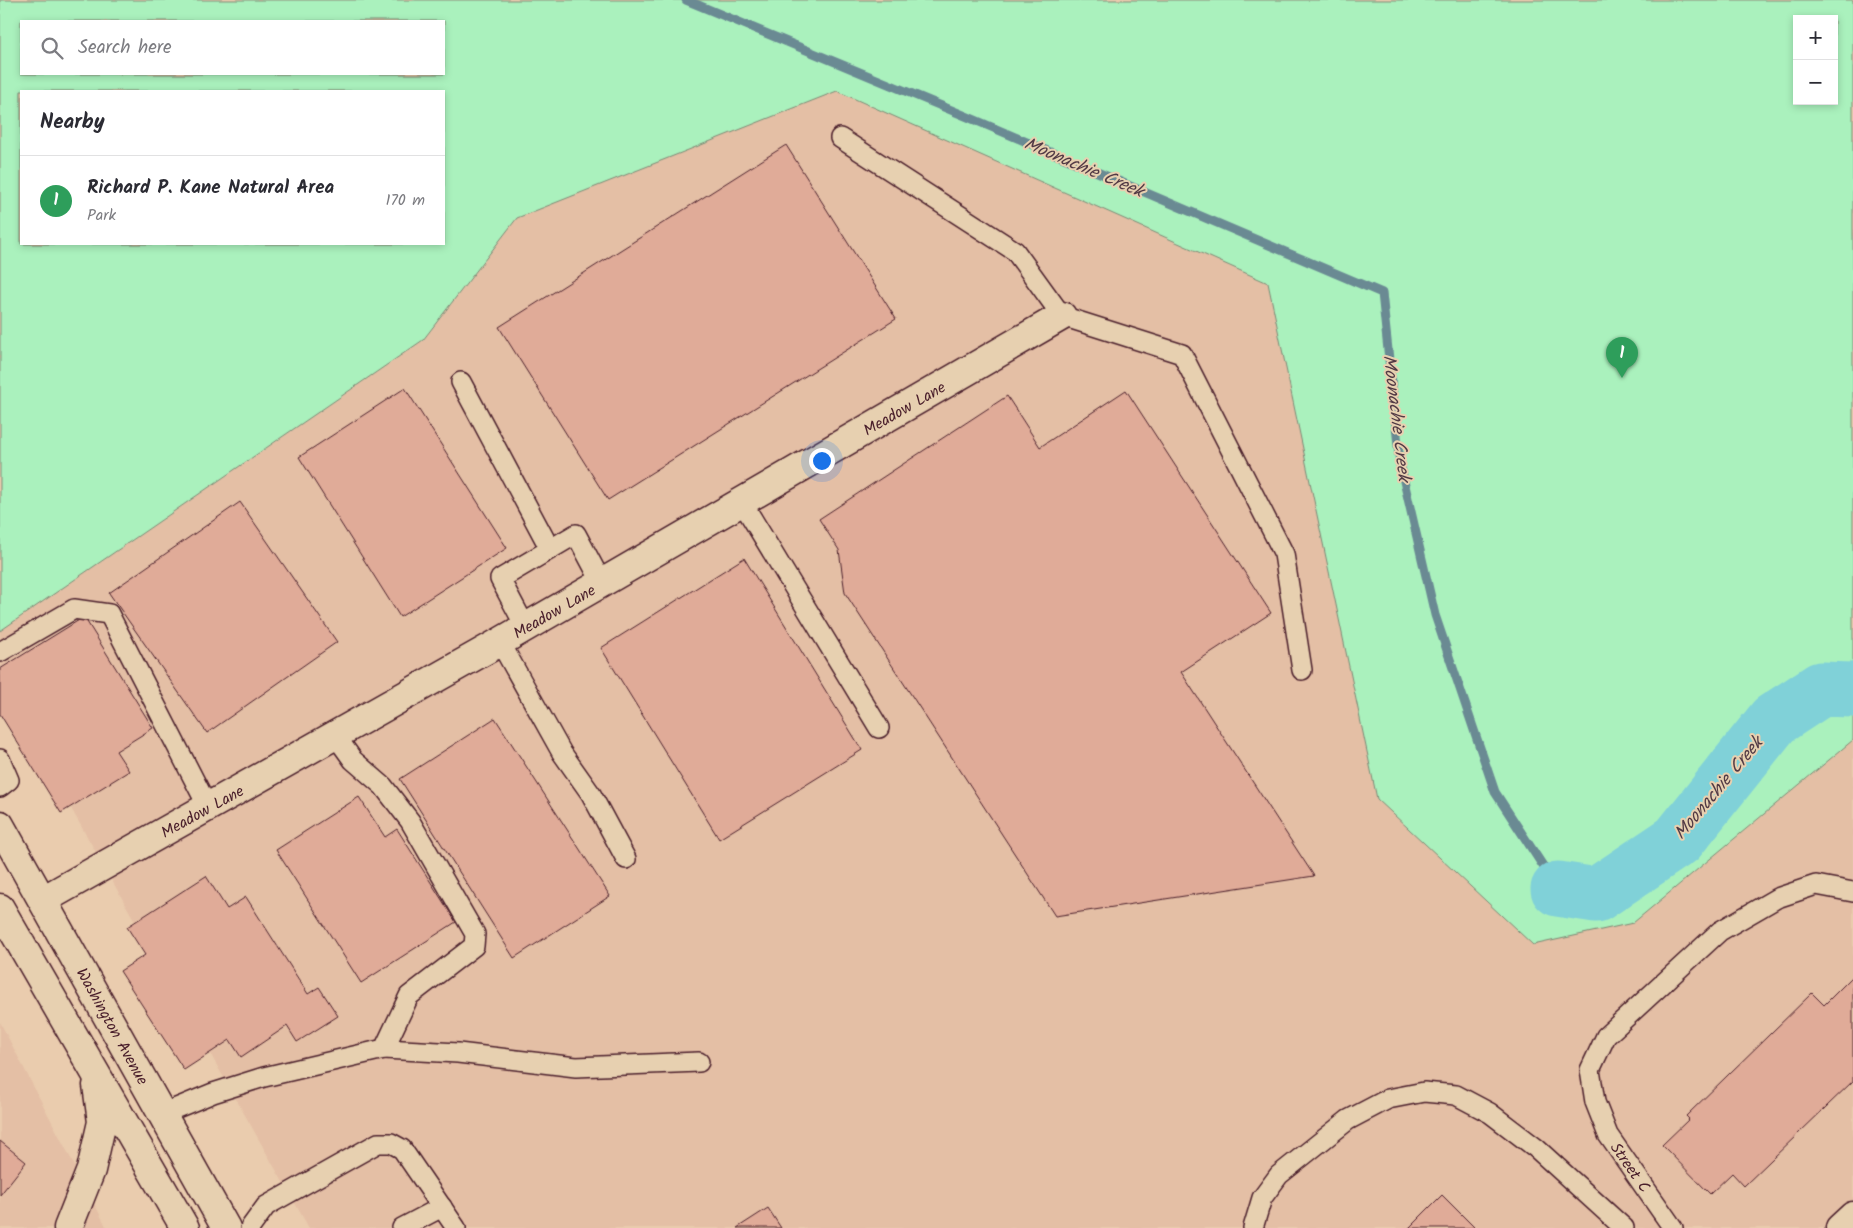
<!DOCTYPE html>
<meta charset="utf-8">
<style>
body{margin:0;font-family:Kalam,sans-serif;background:#f7f7f7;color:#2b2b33}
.controls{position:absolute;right:15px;top:15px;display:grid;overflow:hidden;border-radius:0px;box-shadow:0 2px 8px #0003}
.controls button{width:45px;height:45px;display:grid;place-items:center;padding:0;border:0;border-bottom:1px solid #e1e1e2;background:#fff;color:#2b2b33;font:25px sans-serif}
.you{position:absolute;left:821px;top:460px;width:18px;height:18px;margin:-12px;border:4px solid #fff;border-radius:50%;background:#1a73e8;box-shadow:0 0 0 8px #1a73e833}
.badge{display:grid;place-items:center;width:32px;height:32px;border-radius:50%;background:#ea580c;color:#fff;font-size:16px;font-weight:700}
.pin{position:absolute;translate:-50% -41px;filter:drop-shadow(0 1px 2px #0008)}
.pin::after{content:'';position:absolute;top:26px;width:18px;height:15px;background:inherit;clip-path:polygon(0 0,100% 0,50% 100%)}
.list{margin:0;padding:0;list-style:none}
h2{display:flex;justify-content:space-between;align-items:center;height:65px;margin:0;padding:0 20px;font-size:21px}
h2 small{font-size:16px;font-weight:400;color:#7c7c81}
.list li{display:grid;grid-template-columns:32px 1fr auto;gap:15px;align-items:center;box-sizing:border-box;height:90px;padding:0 20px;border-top:1px solid #e1e1e2}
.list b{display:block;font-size:19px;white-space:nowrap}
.list p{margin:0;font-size:16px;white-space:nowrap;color:#7c7c81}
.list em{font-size:16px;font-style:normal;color:#7c7c81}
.icon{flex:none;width:28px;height:28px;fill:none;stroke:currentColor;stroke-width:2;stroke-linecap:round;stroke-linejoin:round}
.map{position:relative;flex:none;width:1853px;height:1228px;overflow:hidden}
.search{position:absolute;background:#fff;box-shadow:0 2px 8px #0003;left:20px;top:20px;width:425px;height:55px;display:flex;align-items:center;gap:12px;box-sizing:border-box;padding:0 18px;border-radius:0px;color:#7c7c81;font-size:19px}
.panel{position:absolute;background:#fff;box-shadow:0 2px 8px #0003;left:20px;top:90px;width:425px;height:155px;border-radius:0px}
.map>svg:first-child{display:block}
.built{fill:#e4bfa5}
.green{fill:#aaf1bd;stroke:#7a8874;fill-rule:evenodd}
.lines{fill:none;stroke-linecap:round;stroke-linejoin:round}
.stream{stroke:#6a8a93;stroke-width:9}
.river{stroke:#80d1d8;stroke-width:55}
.building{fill:#e0ab98;stroke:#4a1f2b}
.lane-casing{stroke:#4a1f2b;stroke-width:22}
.street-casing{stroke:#4a1f2b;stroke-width:31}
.primary-casing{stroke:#4a1f2b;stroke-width:31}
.lane{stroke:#e7d0b0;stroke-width:19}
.street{stroke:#e7d0b0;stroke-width:28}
.primary{stroke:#e7d0b0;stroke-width:28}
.labels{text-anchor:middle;stroke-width:4;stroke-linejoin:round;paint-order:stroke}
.street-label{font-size:16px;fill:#4a1f2b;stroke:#e7d0b0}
.water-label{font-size:18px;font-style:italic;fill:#523a45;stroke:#e7d0b0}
</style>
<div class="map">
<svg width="1853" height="1228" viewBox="0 0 1853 1228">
<rect width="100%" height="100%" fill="#eaccae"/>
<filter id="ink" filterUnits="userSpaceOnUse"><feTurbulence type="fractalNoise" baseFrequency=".02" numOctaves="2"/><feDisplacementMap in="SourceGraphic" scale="10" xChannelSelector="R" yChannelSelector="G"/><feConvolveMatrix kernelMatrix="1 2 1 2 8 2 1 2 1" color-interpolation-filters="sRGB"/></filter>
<g filter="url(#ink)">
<!-- built -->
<g class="built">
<polygon points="837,91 1268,283 1377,799 1633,923 1853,740 1853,1228 309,1228 0,683 0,631 423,340 517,218"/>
<polygon points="0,1022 107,1228 0,1228"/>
</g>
<!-- green -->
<path class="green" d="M0 0H1853V740L1633 923 1533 945 1377 799 1268 283 837 91 517 218 423 340 0 631ZM1797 19H1834V101H1797ZM444 21V74H21V21ZM444 91V244H21V91Z"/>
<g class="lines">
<!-- stream -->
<polyline class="stream" points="686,0 968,117 1382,293 1400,464 1435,615 1495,792 1558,889"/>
<!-- river -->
<polyline class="river" points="1558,889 1596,895 1678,840 1774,720 1821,689 1853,690"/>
</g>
<!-- building -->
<g class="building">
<polygon points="786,145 896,319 608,500 499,327"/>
<polygon points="405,388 507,548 400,617 299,457"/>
<polygon points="1126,390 1271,613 1181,672 1314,876 1055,916 845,593 839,550 819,519 1007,396 1040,447"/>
<polygon points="240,502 337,642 207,733 109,593"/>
<polygon points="744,558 862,750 719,839 601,648"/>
<polygon points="84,617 153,728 116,751 129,771 61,813 0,714 0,669"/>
<polygon points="495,718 610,896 514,958 400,779"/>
<polygon points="359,797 385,837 397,829 456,922 361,983 276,850"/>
<polygon points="206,876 227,909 246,897 308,994 319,987 338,1016 297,1042 287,1026 241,1057 230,1040 184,1070 120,971 145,955 127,927"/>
<polygon points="1853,976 1853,1081 1744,1186 1732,1173 1710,1194 1662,1145 1689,1119 1686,1116 1812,993 1824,1005"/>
<polygon points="0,1141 26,1162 0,1195"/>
<polygon points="1442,1195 1475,1228 1409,1228"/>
<polygon points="768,1208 781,1228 737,1228"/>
</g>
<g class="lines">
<!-- lane casing -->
<g class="lane-casing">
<g id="lane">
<polyline points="840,138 1015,251 1062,316 1182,354 1284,554 1302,670"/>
<polyline points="461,382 550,549"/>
<polyline points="742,502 879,728"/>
<polyline points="526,628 500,579 576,534 602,583"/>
<polyline points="500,642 562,753 591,794 626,859"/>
<polyline points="0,652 74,609 109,614 208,807"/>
<polyline points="0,759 9,780 0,787"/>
<polyline points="384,1049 458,1053 576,1067 699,1062"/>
<polyline points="162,1114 213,1093 264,1077 384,1049 409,996 474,946 475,934 410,821 383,786 353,760 335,735"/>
<polyline points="250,1228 266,1206 378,1143 391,1143 402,1149 456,1228"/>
<polyline points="402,1228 442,1207"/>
<polyline points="1253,1228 1262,1198 1279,1175 1348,1120 1388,1099 1424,1092 1456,1095 1490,1113 1536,1148 1624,1228"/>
<polyline points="1673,1228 1608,1135 1595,1102 1590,1070 1606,1036 1720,931 1777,898 1816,885 1853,892"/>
</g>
</g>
<!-- street casing -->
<g class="street-casing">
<g id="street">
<polyline points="43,900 500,642 1062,316"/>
<polyline points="1840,1228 1853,1216"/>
</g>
</g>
<!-- primary casing -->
<g class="primary-casing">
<g id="primary">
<polyline points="0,825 226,1228"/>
<polyline points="0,908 185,1228"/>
<polyline points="68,1228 91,1170 102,1122 97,1085"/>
</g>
</g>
<!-- lane -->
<use href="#lane" class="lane"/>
<!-- street -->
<use href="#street" class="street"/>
<!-- primary -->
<use href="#primary" class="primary"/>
</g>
</g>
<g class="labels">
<!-- street labels -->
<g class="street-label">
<text transform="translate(904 408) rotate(-30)" y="6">Meadow Lane</text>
<text transform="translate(554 611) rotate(-30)" y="6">Meadow Lane</text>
<text transform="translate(202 811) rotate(-29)" y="6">Meadow Lane</text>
<text transform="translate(113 1026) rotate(61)" y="6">Washington Avenue</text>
<text transform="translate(1631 1167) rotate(55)" y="6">Street C</text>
</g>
<!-- water labels -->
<g class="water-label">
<text transform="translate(1084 167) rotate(23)" y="6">Moonachie Creek</text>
<text transform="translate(1397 418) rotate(83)" y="6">Moonachie Creek</text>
<text transform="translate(1718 788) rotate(-50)" y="6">Moonachie Creek</text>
</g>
</g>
</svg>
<div class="controls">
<button>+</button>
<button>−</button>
</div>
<div class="you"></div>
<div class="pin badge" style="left:1622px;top:378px;background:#2e9e5b">1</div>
<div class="search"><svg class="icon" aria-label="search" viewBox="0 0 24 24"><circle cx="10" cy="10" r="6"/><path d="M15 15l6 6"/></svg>Search here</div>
<section class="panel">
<h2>Nearby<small></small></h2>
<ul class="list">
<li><span class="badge" style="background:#2e9e5b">1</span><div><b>Richard P. Kane Natural Area</b><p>Park</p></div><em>170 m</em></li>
</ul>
</section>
</div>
